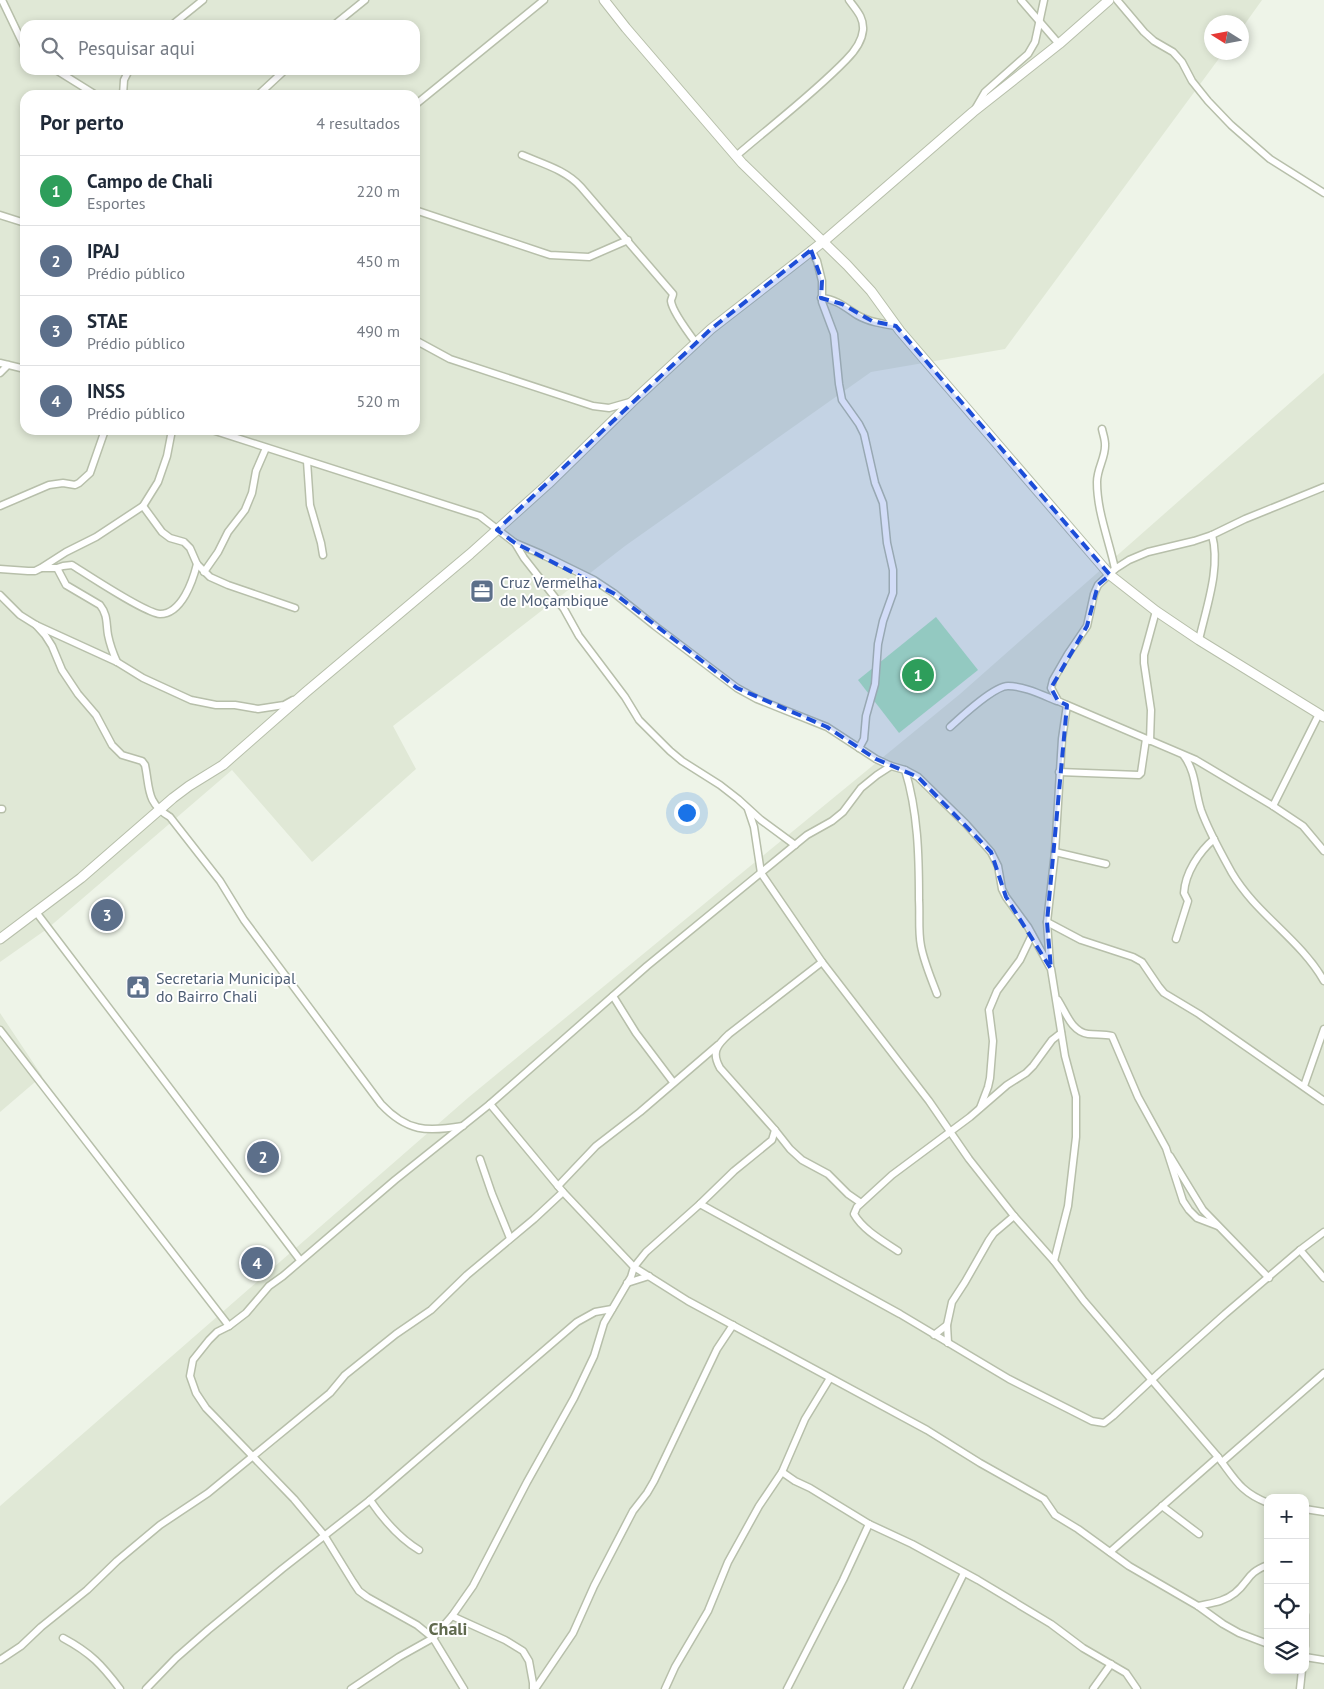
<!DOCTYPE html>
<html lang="pt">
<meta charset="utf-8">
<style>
body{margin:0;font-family:"PT Sans",sans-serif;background:#f2f2f3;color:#1f2937}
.controls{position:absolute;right:15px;bottom:15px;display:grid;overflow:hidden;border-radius:10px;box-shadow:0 2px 8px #0003}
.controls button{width:45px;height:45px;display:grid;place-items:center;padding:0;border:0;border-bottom:1px solid #e0e1e3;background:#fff;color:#1f2937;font:25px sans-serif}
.compass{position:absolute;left:1204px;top:15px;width:45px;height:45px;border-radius:50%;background:#fff;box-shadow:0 2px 8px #0003;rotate:281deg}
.you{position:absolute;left:686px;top:812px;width:18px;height:18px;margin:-12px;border:4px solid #fff;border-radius:50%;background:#1a73e8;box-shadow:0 0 0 8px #1a73e833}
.badge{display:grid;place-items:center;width:32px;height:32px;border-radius:50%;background:#827d2a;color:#fff;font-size:16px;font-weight:700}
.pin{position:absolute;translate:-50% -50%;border:2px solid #fff;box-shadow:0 1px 5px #0006}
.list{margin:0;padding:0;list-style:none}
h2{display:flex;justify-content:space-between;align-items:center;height:65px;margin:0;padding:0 20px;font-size:21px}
h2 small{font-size:16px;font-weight:400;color:#747a83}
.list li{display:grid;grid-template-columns:32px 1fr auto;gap:15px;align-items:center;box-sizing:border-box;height:70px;padding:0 20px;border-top:1px solid #e0e1e3}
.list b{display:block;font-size:19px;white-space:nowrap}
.list p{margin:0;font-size:16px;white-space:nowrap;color:#747a83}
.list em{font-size:16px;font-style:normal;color:#747a83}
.icon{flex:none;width:28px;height:28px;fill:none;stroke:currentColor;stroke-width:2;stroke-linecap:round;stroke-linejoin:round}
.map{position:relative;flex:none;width:1324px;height:1689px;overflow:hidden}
.search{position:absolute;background:#fff;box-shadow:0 2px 8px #0003;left:20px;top:20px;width:400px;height:55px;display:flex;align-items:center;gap:12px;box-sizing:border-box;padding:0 18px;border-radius:15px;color:#747a83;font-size:19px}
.panel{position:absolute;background:#fff;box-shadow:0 2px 8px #0003;left:20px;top:90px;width:400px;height:345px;border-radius:15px}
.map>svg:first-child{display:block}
.residential{fill:#e0e8d6;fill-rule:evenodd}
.green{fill:#b1e8bc}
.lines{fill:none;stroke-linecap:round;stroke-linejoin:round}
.minor-casing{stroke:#b7bfaa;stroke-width:9}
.tertiary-casing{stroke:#b7bfaa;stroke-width:11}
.minor{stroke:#fff;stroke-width:6}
.tertiary{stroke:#fff;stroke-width:9}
.marked{fill:#1d4ed8;fill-opacity:0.2;stroke:#1d4ed8;stroke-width:4;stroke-dasharray:10 6;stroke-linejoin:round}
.labels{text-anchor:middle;stroke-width:4;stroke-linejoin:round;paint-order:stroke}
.service-label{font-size:16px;fill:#4e5e75;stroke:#fff;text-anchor:start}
.neighbourhood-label{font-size:18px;font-weight:bold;fill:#606a4e;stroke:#fff}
</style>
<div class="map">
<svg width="1324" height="1689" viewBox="0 0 1324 1689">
<rect width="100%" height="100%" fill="#eef4e8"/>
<!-- residential -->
<g class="residential">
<path d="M0 0H1262L1242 28V22H1212V52L1223 53 1005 349 871 372 625 546 393 726 416 769 312 862 232 770 47 929 0 962ZM25 25H415V70H25ZM25 95H415V430H25Z"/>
<path d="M1324 373V1689H0V1506L469 1097 960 694ZM1268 1498H1305V1670H1268Z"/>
<polygon points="0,1013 42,1076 0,1112"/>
</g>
<!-- green -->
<polygon class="green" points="936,617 978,670 899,733 858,680"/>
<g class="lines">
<!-- minor casing -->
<g class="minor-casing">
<g id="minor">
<polyline points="2,0 25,48"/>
<polyline points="1021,0 1059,44"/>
<polyline points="1117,0 1144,32 1154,41 1173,52 1182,62 1192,81 1208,101 1231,125 1270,159 1324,193"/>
<polyline points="172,25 203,0"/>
<polyline points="334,25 365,0"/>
<polyline points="56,70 96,95"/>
<polyline points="123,95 124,80 129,70"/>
<polyline points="258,95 285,70"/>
<polyline points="415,105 544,0"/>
<polyline points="974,111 985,92 1028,54 1035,42 1044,0"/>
<path d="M522 155C543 164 566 170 581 187L673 294C673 296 671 299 671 301 672 311 690 335 696 343"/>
<path d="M736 156C772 125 813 94 846 60 854 52 862 41 863 30 864 17 856 10 849 0"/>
<polyline points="415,210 550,255 589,257 628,240"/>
<polyline points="0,215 25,223"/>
<polyline points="811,250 817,261 822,281 822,302 834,334 839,384 842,400 859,424 864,434 875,483 883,503 887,543 893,570 893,593 883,621 878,644 875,684 866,716 864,739 859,748"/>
<path d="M821 298C836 299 845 307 857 315 869 322 883 324 896 326"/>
<polyline points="415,340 450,359 593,406 609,408 630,402"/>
<polyline points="0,363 25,369"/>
<polyline points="0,373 8,365"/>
<path d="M1102 429C1103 434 1105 439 1105 444 1106 457 1097 468 1097 482 1097 512 1109 540 1115 569"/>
<polyline points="212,430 480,516 515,543 524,558 564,609 579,636 625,697 639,720 670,751 682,761 720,785 738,799 761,820 795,845"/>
<polyline points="307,461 310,505 321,543 323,555"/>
<polyline points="0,506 49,485 63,483 75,485 79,483 90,473 105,430"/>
<polyline points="143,506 162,532 170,538 184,542 190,548 197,564 210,577 228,585 295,608"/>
<polyline points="515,543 541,554 594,580 615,594 655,626 737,688 757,699 827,727 876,759 891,766 905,770 918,777 966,824 991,852 998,866 1002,889 1006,897 1028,927 1051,969 1065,1056 1076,1097 1076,1137 1068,1206 1054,1261"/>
<path d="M42 568H57L66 585 100 605C108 615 106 624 108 635 110 645 113 653 117 662"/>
<path d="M57 568 63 566 72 565C88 575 145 613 160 614 182 614 193 580 197 564"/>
<polyline points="0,569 28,571 35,571 41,568 66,552 96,537 143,506 158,482 167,456 172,430"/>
<polyline points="204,572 218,552 228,532 245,510 252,493 256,471 266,448"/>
<polyline points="0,595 20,615 36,625 117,662 143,678 191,700 216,705 235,705 258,709 284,705 293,700"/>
<path d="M36 625 45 635 52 646 62 670 78 694 96 715 112 745 122 755 142 761 145 765C150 789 146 803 170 817L220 881 244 920 381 1104C407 1132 427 1132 463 1126"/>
<path d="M1199 640C1206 608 1221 568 1212 535"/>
<polyline points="1067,705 1196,760 1273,806 1303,826 1324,851"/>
<path d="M950 727C961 717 994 686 1008 686 1024 686 1042 695 1057 701"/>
<polyline points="1150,741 1151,710 1144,663 1144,655 1156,611"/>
<path d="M1184 756C1196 772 1195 792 1201 810 1209 832 1221 853 1232 873 1256 914 1300 939 1324 981"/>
<path d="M905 770C918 812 919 856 919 900 920 915 918 931 921 946 924 962 931 978 937 994"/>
<polyline points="1059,772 1139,775 1141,773 1146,739"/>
<polyline points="1273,806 1319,714"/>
<polyline points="0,809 2,809"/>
<path d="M748 809 754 827 761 873 822 962 929 1101 969 1159 1014 1216 1054 1261 1084 1301 1218 1457C1235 1479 1240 1492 1268 1503"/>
<polyline points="1055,852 1106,864"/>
<polyline points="36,912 300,1260"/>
<polyline points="1047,922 1081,940 1133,957 1142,962 1159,987 1164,993 1199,1014 1324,1101"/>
<path d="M1176 939 1188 901 1184 893C1185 873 1199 852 1214 839"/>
<polyline points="1050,965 1047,922 1055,852 1062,739 1067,705 1058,701 1051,688 1053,680 1068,654 1087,626 1094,594 1098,585 1115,569 1129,560 1148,552 1194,541 1212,535 1245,519 1324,487"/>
<polyline points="613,996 636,1033 673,1082"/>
<path d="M1058 1000C1066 1013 1072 1032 1088 1034 1097 1035 1104 1034 1112 1036L1138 1097 1166 1148 1183 1201 1189 1210 1197 1218 1218 1226"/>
<polyline points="0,1030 229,1326"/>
<polyline points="1304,1086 1324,1029"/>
<polyline points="490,1104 647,966 807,835 832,821 843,812 861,788 877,775 891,766"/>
<polyline points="980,1108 988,1087 990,1078 993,1041 989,1010 997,991 1020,960 1032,935"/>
<polyline points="775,1130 790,1149 802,1160 828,1174 848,1194 861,1203"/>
<polyline points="1170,1156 1203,1210 1269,1278"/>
<polyline points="480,1159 492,1194 510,1238"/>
<polyline points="558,1186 596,1146 640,1112 718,1045"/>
<polyline points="700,1204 900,1314 1009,1379 1092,1421 1104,1423 1113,1416 1159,1373 1225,1314 1300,1250 1324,1232"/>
<polyline points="1300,1250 1324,1278"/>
<path d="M898 1251C883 1241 863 1230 854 1214L857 1207 892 1175 970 1117 1007 1085 1026 1073 1033 1066 1052 1040 1061 1033"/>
<polyline points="627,1283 649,1276"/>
<polyline points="934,1335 947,1325"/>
<polyline points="948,1343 947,1325 952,1302 965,1282 989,1240 994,1233 1014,1216"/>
<polyline points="1222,1462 1324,1373"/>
<polyline points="782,1472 795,1481 810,1488 869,1524 912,1544 978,1580 1051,1624 1083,1648 1126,1673 1137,1689"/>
<path d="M370 1500C383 1519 399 1538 419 1550"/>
<polyline points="1162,1506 1199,1534"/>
<polyline points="1305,1509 1324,1512"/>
<polyline points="1110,1552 1218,1457"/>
<path d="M1198 1606C1211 1603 1224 1602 1235 1593 1250 1581 1246 1573 1268 1565"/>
<polyline points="1305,1615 1305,1646"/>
<polyline points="452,1616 505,1640 523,1651 529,1661 533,1683 533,1689"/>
<path d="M63 1638C91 1653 102 1665 120 1689"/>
<polyline points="1305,1657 1324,1660"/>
<polyline points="0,1660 21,1646 41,1627 87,1590 117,1561 160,1525 208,1493 330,1393 345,1375 396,1334 431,1310 467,1275 534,1219 563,1192"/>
<polyline points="146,1689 176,1658 208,1630 282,1569 370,1500 577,1322 595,1312 612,1309"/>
<path d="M351 1689 399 1657 433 1638 452 1616 473 1586 527 1482 574 1398 594 1356 604 1323 631 1277 634 1267 646 1252 700 1204 734 1171 772 1140 775 1130 720 1068C711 1052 717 1045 729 1034L822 962"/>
<polyline points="464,1689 433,1638 417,1625 367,1597 359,1591 353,1582 324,1535 294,1499 206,1408 196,1393 190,1376 193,1360 209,1340 217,1332 229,1326 246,1313 269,1286 283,1276 395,1180 490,1104 563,1192 634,1267 688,1301 927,1430 980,1463 1044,1499 1055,1515 1078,1529 1129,1566 1198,1606 1223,1624 1239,1633 1268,1644"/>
<polyline points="535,1689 573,1633 594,1586 633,1511 647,1493 654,1481 717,1349 733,1325"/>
<polyline points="665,1689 675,1667 708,1611 728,1562 759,1506 782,1472 805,1419 830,1378"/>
<polyline points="787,1689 843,1580 869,1524"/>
<polyline points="907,1689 964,1573"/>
<polyline points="1093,1689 1111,1664"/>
<polyline points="1300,1689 1302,1670"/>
</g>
</g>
<!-- tertiary casing -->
<g class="tertiary-casing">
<g id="tertiary">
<polyline points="604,0 626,28 742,163 847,265 871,291 900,331 1110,575 1156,611 1199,640 1324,717"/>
<polyline points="0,939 81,878 173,798 189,786 223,765 306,692 470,554 548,484 632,402 711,329 824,241 973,112 1059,44 1109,0"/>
</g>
</g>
<!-- minor -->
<use href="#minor" class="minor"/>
<!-- tertiary -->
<use href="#tertiary" class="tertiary"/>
</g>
<!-- marked area -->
<path class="marked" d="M811 250 822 281 821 298 842 304 872 321 896 326 1110 575 1098 585 1087 626 1051 688 1058 701 1067 705 1047 922 1051 969 1006 897 991 852 918 777 876 759 827 727 737 688 615 594 515 543 497 530 711 329Z"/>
<!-- icons -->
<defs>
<g id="office-square" transform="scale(1.25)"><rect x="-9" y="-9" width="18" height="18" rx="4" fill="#5c6f8a" stroke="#fff"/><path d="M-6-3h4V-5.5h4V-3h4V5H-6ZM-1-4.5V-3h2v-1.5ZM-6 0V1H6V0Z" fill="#fff"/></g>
<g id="civic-square" transform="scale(1.25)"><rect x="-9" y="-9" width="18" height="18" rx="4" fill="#5c6f8a" stroke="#fff"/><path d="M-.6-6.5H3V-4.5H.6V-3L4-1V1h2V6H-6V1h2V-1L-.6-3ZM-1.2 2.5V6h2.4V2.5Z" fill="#fff"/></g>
</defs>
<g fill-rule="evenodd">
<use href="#office-square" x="482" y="591"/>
<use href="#civic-square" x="138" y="987"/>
</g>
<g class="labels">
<!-- service labels -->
<g class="service-label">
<text x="500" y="588">Cruz Vermelha<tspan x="500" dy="18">de Moçambique</tspan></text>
<text x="156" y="984">Secretaria Municipal<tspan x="156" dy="18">do Bairro Chali</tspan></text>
</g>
<!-- neighbourhood labels -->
<g class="neighbourhood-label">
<text x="448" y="1635">Chali</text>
</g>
</g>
</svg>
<div class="controls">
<button>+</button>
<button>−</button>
<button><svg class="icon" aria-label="locate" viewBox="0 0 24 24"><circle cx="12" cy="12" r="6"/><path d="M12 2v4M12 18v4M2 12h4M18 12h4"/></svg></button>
<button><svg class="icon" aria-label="layers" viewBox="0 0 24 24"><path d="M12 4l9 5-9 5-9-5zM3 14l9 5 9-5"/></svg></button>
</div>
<svg class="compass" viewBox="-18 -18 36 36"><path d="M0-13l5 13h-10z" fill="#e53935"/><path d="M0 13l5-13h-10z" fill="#747a83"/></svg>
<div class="you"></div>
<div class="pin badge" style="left:918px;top:675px;background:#2e9e5b">1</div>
<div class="pin badge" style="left:263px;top:1157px;background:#5c6f8a">2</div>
<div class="pin badge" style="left:107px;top:915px;background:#5c6f8a">3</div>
<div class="pin badge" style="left:257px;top:1263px;background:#5c6f8a">4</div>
<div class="search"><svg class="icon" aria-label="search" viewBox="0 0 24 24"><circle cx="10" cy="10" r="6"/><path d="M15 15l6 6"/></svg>Pesquisar aqui</div>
<section class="panel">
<h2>Por perto<small>4 resultados</small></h2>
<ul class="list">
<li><span class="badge" style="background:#2e9e5b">1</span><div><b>Campo de Chali</b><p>Esportes</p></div><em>220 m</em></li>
<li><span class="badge" style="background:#5c6f8a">2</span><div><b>IPAJ</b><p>Prédio público</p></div><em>450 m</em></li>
<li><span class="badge" style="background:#5c6f8a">3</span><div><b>STAE</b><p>Prédio público</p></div><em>490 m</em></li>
<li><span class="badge" style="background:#5c6f8a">4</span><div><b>INSS</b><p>Prédio público</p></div><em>520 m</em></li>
</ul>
</section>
</div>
